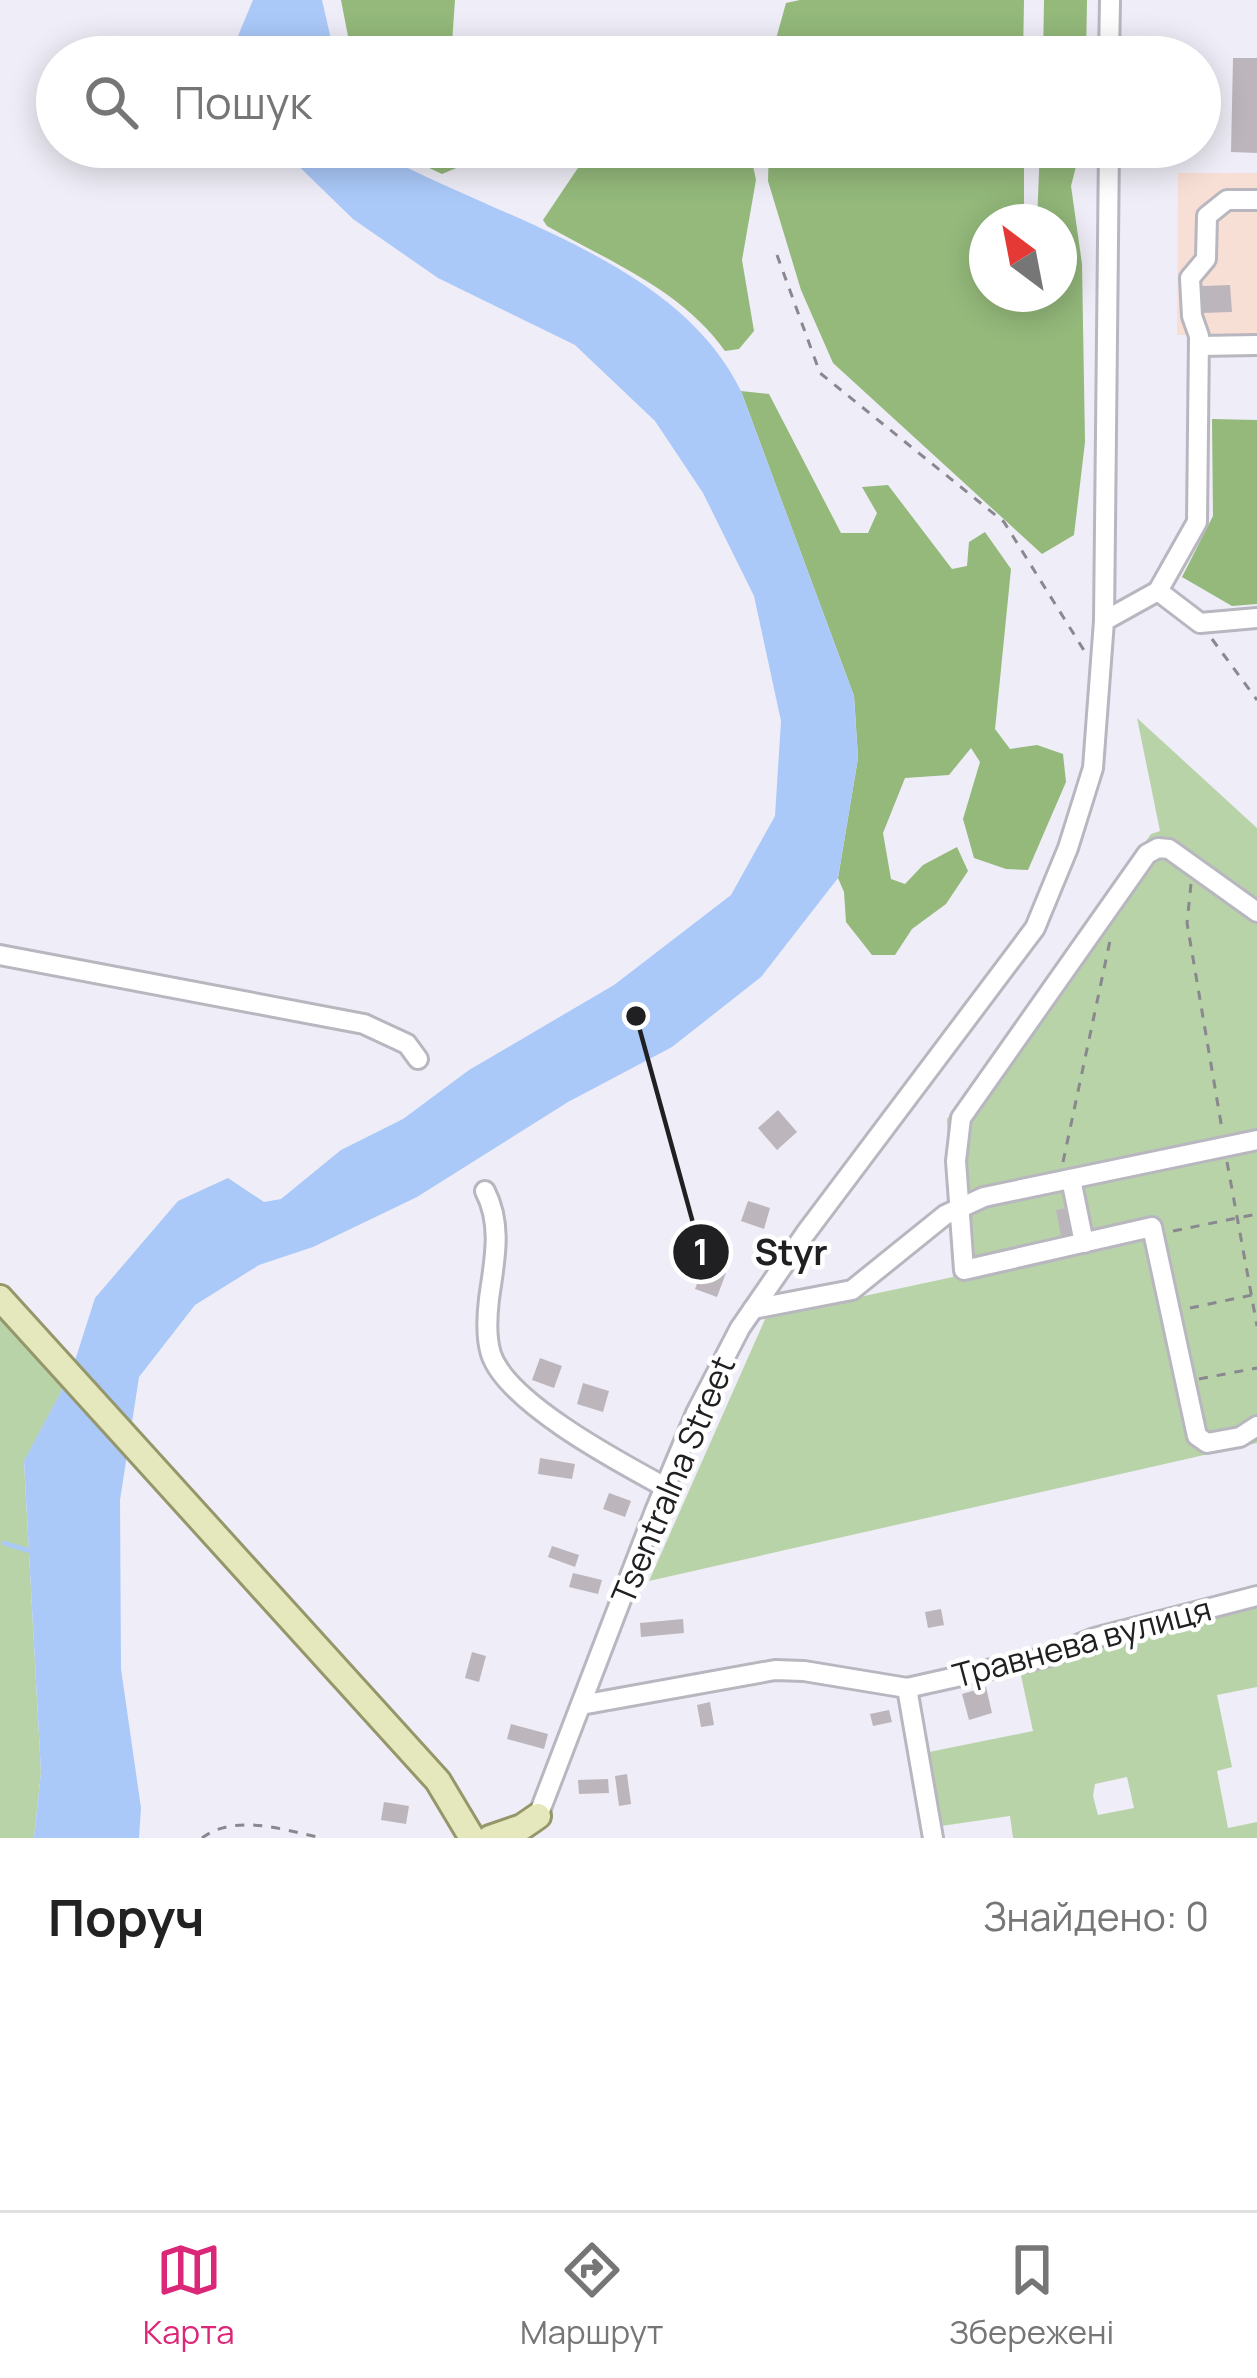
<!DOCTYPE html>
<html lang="uk">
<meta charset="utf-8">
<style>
body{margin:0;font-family:Manrope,sans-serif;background:#f2f2f2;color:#222}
.compass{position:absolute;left:969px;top:204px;width:108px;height:108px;border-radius:50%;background:#fff;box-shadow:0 6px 30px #0003;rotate:328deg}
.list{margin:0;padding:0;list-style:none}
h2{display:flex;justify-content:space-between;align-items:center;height:156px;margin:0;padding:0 48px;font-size:51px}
h2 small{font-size:39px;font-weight:400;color:#767676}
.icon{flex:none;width:66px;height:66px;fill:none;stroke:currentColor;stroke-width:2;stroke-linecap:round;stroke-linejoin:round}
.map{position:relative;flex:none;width:1257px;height:1838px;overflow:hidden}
.search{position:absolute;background:#fff;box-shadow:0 6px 30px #0003;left:36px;right:36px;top:36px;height:132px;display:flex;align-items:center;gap:30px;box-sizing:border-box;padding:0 42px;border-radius:66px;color:#767676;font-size:45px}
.sheet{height:372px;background:#fff}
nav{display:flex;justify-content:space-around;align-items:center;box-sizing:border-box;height:168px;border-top:3px solid #e0e0e0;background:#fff;font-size:33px;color:#767676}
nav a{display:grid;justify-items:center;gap:6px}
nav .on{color:#db2777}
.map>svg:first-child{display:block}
.industrial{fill:#f8dfd6}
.green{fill:#b9d3a9;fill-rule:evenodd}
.forest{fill:#94b97b}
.water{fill:#aac9f9}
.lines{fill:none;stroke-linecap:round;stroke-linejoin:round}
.stream{stroke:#aac9f9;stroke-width:4.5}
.building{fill:#bdb5bc}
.minor-casing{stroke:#b8b6bf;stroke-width:24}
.major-casing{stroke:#95976a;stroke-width:30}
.path{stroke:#89888e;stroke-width:3;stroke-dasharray:9 9;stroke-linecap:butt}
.minor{stroke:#fff;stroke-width:18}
.major{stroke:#e5e7bc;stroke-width:24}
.labels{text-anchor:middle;stroke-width:9;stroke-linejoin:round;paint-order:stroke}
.street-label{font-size:33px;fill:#202023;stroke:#fff}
.leader{fill:none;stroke:#202023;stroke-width:4.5}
.callout-dot{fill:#202023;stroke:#fff;stroke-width:4.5}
.mark-label{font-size:36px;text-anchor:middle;font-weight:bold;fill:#fff}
.callout-label{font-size:36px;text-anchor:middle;font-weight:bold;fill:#202023;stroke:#fff;stroke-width:9;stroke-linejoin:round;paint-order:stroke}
</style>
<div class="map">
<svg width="1257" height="1838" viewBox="0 0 1257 1838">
<rect width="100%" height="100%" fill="#efedf7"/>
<!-- industrial -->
<polygon class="industrial" points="1178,173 1257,173 1257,336 1177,335"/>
<!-- green -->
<g class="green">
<polygon points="1137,718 1257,828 1257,1443 649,1581 766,1317 953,1277 947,1119 1151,834 1160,831"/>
<polygon points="0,1298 71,1373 24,1462 41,1772 34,1838 0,1838"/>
<path d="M1257 1603V1687L1217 1695 1232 1767 1217 1771 1228 1828 1257 1822V1838H1013L1010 1816 941 1826 929 1752 1033 1731 1020 1671 1085 1648ZM1127 1777 1134 1808 1098 1815 1093 1796 1095 1784Z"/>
</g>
<!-- forest -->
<g class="forest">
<polygon points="341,0 455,0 451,57 352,57"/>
<polygon points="800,0 1024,0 1023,57 771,57 786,3"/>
<polygon points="1044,0 1087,0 1086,57 1043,57"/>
<polygon points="401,147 464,147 461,166 442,174 410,159"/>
<path d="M592 147H749L756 180 742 260 754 331 739 349 725 351C683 291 609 261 547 226L543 220Z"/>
<polygon points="769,147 1024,147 1024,222 987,222 987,294 1059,294 1059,222 1037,222 1040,147 1081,147 1071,186 1082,264 1085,442 1074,535 1042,554 833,363 801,290 768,181"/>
<polygon points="741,391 769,394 841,533 868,533 877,513 862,487 888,485 952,569 967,566 969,542 985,532 1011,569 995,729 1010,749 1037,745 1063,754 1066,782 1028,870 1006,869 974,858 963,819 980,762 971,748 949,775 905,778 883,833 891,879 905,884 923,865 957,847 968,871 946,904 912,929 895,955 872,955 846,922 844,892 838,878 858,758 854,696"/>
<polygon points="1212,419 1257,420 1257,604 1232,606 1182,577 1213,516"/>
</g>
<!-- water -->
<g class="water">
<polygon points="253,0 322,0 335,57 237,57 235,43"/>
<path d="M279 147H375L379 153C498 219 677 260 741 391L854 696 858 758 838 878 761 977 672 1047 568 1102 417 1197 313 1247 259 1265 195 1305 139 1377 120 1500 121 1669 141 1808 139 1838H34L41 1772 24 1461 71 1373 95 1298 178 1201 228 1178 264 1202 281 1199 341 1150 403 1119 469 1070 614 985 731 895 775 816 781 721 754 596 703 493 655 421 575 345 438 278 353 219Z"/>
</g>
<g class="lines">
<!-- stream -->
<polyline class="stream" points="4,1543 33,1552"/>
</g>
<!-- building -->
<g class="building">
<polygon points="1233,58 1257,58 1257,153 1231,152"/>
<polygon points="1230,285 1232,312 1203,313 1202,286"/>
<polygon points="778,1110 797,1132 777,1150 758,1128"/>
<polygon points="748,1201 770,1208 764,1229 741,1221"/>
<polygon points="1071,1207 1076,1233 1061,1236 1056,1210"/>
<polygon points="704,1265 726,1273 717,1297 695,1289"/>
<polygon points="540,1358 562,1366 554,1388 532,1380"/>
<polygon points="583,1383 609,1391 603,1412 577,1404"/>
<polygon points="540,1458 575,1464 572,1479 538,1474"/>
<polygon points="609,1493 631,1501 625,1517 603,1509"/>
<polygon points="552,1546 579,1555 575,1567 548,1557"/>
<polygon points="573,1573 602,1580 598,1594 569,1587"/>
<polygon points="941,1609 944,1625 928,1628 925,1612"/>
<polygon points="683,1619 684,1633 641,1637 640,1623"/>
<polygon points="472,1652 486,1656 479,1682 465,1678"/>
<polygon points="986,1687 992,1713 969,1720 962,1694"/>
<polygon points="710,1702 714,1725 701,1727 697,1705"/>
<polygon points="889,1710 892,1722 873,1726 870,1714"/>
<polygon points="511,1724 548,1734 544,1749 507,1739"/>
<polygon points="627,1774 631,1804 619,1806 615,1776"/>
<polygon points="608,1779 609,1793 579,1794 578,1780"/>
<polygon points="384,1802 409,1806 406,1824 381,1820"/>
</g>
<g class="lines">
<!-- minor casing -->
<g class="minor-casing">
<g id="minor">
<polyline points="1109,57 1110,0"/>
<polyline points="1199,346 1257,345"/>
<polyline points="1158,591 1200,623 1257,618"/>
<polyline points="1104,621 1158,591 1197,522 1199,336 1192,316 1190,278 1206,259 1207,216 1227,200 1257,200"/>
<polyline points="1257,912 1169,849 1158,848 1147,854 961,1118 956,1161 964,1270 1152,1227 1197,1436 1207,1443 1240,1437 1257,1426"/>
<polyline points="0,955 364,1024 407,1044 418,1059"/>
<polyline points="1071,1179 1084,1243"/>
<path d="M485 1191C503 1226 494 1262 489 1299 487 1316 486 1338 491 1354 507 1403 621 1463 665 1487"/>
<polyline points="753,1309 852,1290 945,1215 984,1197 1257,1140"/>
<polyline points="907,1688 933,1838"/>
<polyline points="581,1705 775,1670 804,1671 907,1688 1050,1656 1094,1638 1257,1596"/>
<polyline points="538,1816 655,1511 696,1413 740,1328 805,1234 1035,928 1068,848 1093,768 1104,621 1109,147"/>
</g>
</g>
<!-- major casing -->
<g class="major-casing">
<g id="major">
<polyline points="0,1298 438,1781 472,1838"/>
<polyline points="490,1838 522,1827 538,1816"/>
</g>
</g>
<!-- path -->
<g class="path">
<polyline points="777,255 820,373 1004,522 1085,652"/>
<polyline points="1212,639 1257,700"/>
<polyline points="1191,884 1187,923 1222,1129"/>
<polyline points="1063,1162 1111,936"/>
<polyline points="1227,1162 1257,1326"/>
<polyline points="1173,1231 1257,1214"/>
<polyline points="1190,1308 1257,1294"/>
<polyline points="1199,1379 1257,1368"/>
<path d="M202 1838C235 1813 284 1830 322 1838"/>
</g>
<!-- minor -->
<use href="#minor" class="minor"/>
<!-- major -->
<use href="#major" class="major"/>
</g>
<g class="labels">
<!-- street labels -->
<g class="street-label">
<text transform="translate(673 1480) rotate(-67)" y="12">Tsentralna Street</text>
<text transform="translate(1082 1642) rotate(-15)" y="12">Травнева вулиця</text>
</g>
</g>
<!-- callouts -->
<path class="leader" d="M636 1016L701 1252"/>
<g class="callout-dot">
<circle cx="636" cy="1016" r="12"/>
<circle cx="701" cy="1252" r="30"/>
</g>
<g class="mark-label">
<text x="701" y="1265">1</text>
</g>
<g class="callout-label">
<text x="791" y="1265">Styr</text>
</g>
</svg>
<svg class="compass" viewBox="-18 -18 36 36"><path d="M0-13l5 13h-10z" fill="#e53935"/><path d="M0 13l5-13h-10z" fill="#767676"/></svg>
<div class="search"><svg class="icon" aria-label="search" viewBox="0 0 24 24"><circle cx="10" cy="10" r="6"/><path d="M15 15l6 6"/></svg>Пошук</div>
</div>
<section class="sheet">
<h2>Поруч<small>Знайдено: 0</small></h2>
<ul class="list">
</ul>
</section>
<nav>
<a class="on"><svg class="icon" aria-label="map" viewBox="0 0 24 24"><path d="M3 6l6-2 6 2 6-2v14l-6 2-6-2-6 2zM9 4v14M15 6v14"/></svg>Карта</a>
<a><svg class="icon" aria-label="directions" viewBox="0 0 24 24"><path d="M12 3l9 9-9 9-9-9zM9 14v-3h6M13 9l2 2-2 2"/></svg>Маршрут</a>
<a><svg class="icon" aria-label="saved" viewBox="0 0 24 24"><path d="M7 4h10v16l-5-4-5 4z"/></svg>Збережені</a>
</nav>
